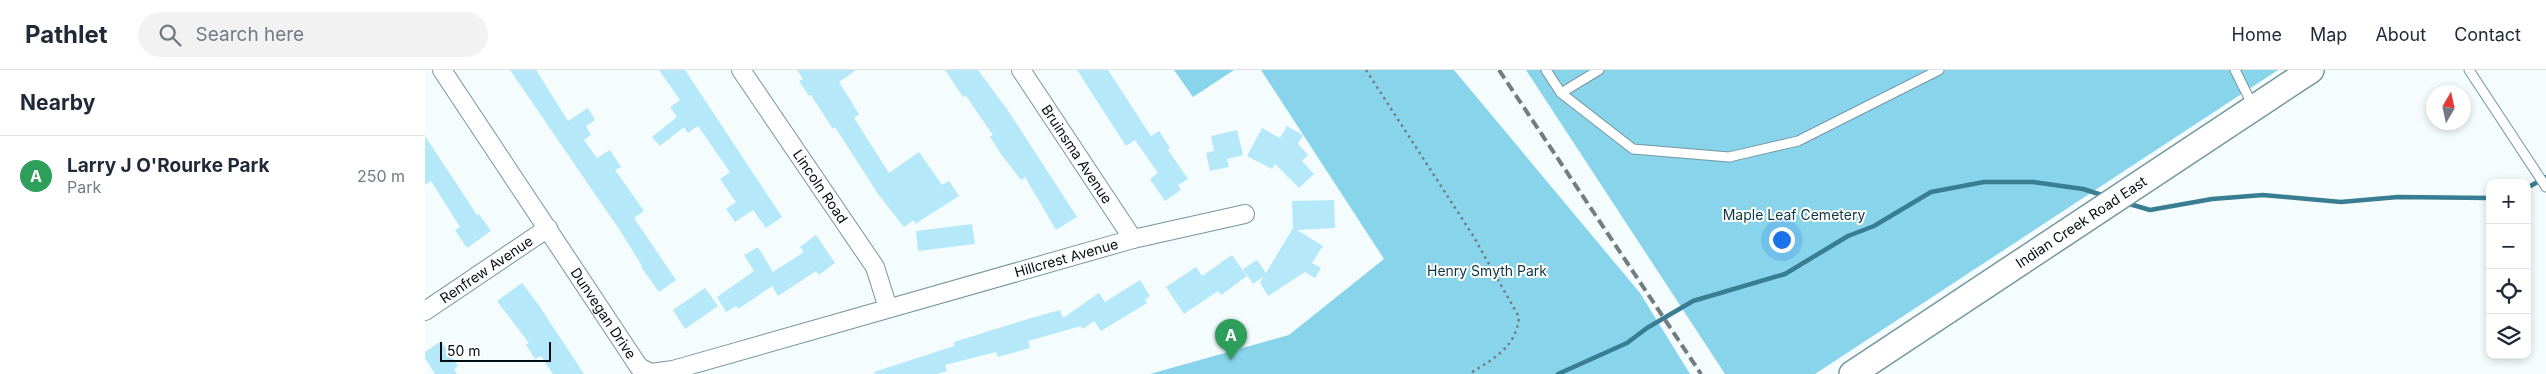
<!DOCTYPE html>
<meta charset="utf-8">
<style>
body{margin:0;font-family:Inter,sans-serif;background:#f2f2f3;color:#1f2937}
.controls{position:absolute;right:15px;bottom:15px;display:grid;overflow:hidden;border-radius:10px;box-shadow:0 2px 8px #0003}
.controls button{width:45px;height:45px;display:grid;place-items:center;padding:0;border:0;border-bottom:1px solid #e0e1e3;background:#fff;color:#1f2937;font:25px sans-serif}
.compass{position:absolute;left:2001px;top:15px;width:45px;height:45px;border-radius:50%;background:#fff;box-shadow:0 2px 8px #0003;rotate:9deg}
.scale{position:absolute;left:15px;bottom:12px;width:111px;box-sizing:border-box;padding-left:5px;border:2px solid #030e12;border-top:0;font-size:14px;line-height:18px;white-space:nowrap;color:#030e12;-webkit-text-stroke:4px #fff;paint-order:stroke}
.you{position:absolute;left:1356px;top:169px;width:18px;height:18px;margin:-12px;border:4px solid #fff;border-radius:50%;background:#1a73e8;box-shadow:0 0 0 8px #1a73e833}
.badge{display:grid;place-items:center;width:32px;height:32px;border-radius:50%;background:#ea580c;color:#fff;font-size:16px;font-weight:700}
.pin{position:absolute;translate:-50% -41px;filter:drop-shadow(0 1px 2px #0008)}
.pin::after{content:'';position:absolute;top:26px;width:18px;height:15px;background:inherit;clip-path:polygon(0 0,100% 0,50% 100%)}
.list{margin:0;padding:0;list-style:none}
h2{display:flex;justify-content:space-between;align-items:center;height:65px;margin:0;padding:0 20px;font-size:21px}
h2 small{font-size:16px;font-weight:400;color:#747a83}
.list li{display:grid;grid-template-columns:32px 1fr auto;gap:15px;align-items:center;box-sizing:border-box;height:80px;padding:0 20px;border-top:1px solid #e0e1e3}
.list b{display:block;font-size:19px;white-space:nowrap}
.list p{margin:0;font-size:16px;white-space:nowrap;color:#747a83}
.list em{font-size:16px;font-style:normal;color:#747a83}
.icon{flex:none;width:28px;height:28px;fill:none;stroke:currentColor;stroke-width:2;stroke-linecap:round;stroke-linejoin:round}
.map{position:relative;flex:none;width:2121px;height:304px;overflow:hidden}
header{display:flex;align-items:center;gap:30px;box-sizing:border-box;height:70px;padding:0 25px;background:#fff;border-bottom:1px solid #e0e1e3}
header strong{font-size:24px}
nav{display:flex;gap:28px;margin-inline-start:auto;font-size:18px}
.search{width:350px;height:45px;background:#f2f2f3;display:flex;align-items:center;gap:12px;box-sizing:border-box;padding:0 18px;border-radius:28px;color:#747a83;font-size:19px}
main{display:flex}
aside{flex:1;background:#fff}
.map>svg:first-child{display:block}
.green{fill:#87d4eb}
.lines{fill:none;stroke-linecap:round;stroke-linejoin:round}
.stream{stroke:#387d91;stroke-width:4.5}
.building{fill:#b5e9f9}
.lane-casing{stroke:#7496a1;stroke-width:11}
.street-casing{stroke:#7496a1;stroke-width:20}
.secondary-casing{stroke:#7496a1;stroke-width:28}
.path{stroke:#747d80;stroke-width:2.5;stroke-dasharray:2.5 4;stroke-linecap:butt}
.lane{stroke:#fff;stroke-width:9}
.street{stroke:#fff;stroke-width:18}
.secondary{stroke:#fff;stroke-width:25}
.rail{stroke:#737c80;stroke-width:4;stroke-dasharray:10 5;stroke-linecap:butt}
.labels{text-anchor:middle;stroke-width:4;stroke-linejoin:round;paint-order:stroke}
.street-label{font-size:14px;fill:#030e12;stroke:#fff}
.park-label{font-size:14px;fill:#0a3742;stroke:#fff}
</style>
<header>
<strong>Pathlet</strong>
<div class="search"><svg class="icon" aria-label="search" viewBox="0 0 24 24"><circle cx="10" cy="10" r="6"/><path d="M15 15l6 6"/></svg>Search here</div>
<nav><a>Home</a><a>Map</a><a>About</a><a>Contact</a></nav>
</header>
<main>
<aside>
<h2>Nearby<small></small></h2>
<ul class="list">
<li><span class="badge" style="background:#2e9e5b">A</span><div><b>Larry J O'Rourke Park</b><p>Park</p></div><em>250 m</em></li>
</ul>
</aside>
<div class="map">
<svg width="2121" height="304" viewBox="0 0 2121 304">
<rect width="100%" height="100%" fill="#f4fcfe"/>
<!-- green -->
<g class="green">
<polygon points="749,0 809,0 768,27"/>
<polygon points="836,0 1029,0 1215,223 1265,304 725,304 864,265 959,189"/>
<polygon points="1101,0 1853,0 1390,304 1300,304"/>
</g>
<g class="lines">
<!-- stream -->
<g class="stream">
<polyline points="2102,118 2121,107"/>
<polyline points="1701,133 1725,140 1787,129 1838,125 1916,132 1973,127 2065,128"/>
<polyline points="1133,304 1202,273 1222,258 1268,231 1360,204 1423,166 1449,156 1506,122 1559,112 1608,112 1658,119 1680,126"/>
</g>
</g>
<!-- building -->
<g class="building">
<polygon points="85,0 111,0 143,51 163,38 170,50 161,56 166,65 159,70 172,88 185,80 196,97 190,100 219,141 209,148 251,210 234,222 216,197 217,196 196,162"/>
<polygon points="234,0 260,0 357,147 341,158 328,140 310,152 301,139 311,132 295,109 305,102 273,56 263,63 259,57 235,76 227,67 252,47 245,37 255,30"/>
<polygon points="372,0 431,0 414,12 434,44 429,48 464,103 494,82 517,115 524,111 534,126 490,154 489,150 479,157 453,124 410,57 408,59 386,25 384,26 374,11 378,9"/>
<polygon points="520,0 553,0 584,42 652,147 631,160 600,107 596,110 576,84 565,67 568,65 541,26 538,27"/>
<polygon points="652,0 683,0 726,66 734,61 745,78 743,80 763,109 753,115 756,120 740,131 725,109 733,103 710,70 701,76"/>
<polygon points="862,56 878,65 873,74 883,85 877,91 889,104 874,118 850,94 847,99 822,86 837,58 855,68"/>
<polygon points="812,60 818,85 802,89 804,97 785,101 781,83 789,81 786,66"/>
<polygon points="0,66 52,145 54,144 66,161 42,178 30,160 35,157 6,111 0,115"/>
<polygon points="909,130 910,158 872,160 898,176 887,193 896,198 890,208 880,202 843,226 835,213 838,207 828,214 818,199 832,190 841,203 868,158 867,131"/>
<polygon points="547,154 550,174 493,181 491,161"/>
<polygon points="391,165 410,193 394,205 391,201 353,226 347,216 313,239 311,236 301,242 292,227 329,201 319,185 333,177 348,202 379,182 375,177"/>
<polygon points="807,185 822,206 796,225 793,221 759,244 741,217 771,197 777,206"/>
<polygon points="715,210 725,226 720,230 722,233 676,261 669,251 658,259 656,256 603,271 605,278 573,287 571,282 520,295 522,301 512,304 450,304 449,302 529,276 529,272 606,248 635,240 638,248 674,223 680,232"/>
<polygon points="97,213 115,237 159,304 128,304 116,286 110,289 101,275 104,273 72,231"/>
<polygon points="280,218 293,236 260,259 248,240"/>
<polygon points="16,271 33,296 29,299 32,304 10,304 0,288 0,282"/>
</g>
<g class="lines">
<!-- lane casing -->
<g class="lane-casing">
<g id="lane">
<polyline points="1121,0 1136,23 1208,79 1304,87 1373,71 1514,0"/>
<polyline points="1810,0 1828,36"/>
<polyline points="2044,0 2121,117"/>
<polyline points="1136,23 1174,0"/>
</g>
</g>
<!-- street casing -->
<g class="street-casing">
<g id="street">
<path id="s1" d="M17 0 214 297 226 303 248 300 708 169 820 144"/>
<path id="s2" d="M316 0 450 197 463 238"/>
<path id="s3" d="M596 0 708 169"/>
<path id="s4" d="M0 241 123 158"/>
</g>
</g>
<!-- secondary casing -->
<g class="secondary-casing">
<g id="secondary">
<path id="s5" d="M1427 304 1886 0"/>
</g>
</g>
<!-- path -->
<path class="path" d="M941 0 1047 164 1094 247C1091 278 1068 289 1044 304"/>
<!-- lane -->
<use href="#lane" class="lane"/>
<!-- street -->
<use href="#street" class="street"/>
<!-- secondary -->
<use href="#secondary" class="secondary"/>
<!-- rail -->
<polyline class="rail" points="1074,0 1276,304"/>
</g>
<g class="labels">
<!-- street labels -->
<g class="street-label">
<text dy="5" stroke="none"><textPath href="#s3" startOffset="101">Bruinsma Avenue</textPath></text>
<text dy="5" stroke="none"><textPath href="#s2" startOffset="141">Lincoln Road</textPath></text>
<text dy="5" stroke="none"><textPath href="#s5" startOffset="275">Indian Creek Road East</textPath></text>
<text dy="5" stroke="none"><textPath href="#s1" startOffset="801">Hillcrest Avenue</textPath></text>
<text dy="5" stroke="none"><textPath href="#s4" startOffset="74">Renfrew Avenue</textPath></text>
<text dy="5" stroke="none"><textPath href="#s1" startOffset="292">Dunvegan Drive</textPath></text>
</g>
<!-- park labels -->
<g class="park-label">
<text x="1369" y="150">Maple Leaf Cemetery</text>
<text x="1062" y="206">Henry Smyth Park</text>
</g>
</g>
</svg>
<div class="controls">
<button>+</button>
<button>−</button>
<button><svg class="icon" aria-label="locate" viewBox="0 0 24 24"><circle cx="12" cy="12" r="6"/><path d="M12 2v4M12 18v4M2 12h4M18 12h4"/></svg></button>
<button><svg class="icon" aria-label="layers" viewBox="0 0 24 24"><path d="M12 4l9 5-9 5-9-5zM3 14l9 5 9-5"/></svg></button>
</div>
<svg class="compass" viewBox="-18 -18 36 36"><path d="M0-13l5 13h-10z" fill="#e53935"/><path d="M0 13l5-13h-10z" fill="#747a83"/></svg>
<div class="scale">50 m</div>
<div class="you"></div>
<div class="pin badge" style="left:806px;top:290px;background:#2e9e5b">A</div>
</div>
</main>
